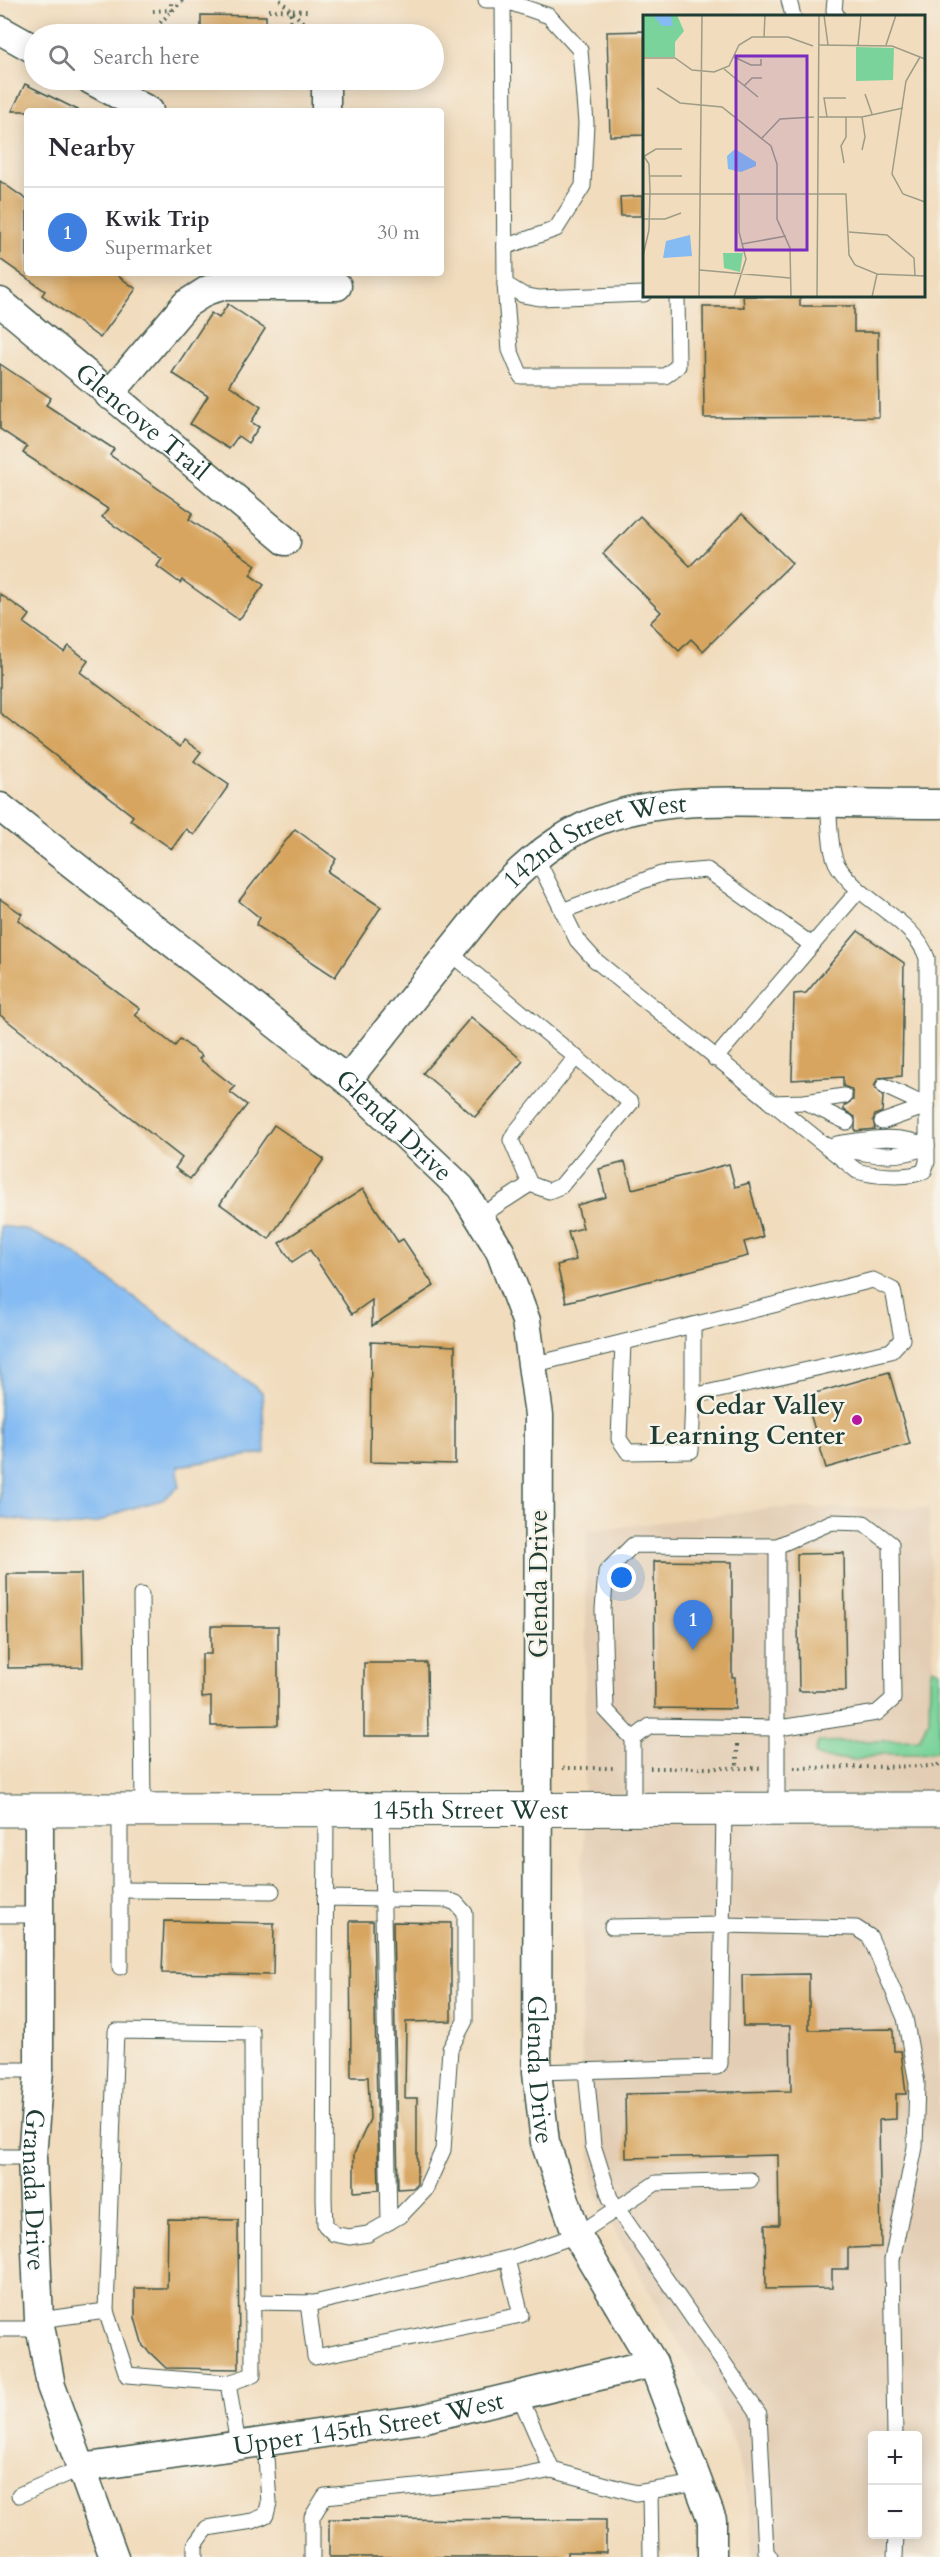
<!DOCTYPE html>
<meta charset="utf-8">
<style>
body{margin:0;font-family:Cardo,serif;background:#f7f7f7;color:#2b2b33}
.controls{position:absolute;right:18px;bottom:18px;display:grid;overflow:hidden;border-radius:6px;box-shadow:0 3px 15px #0003}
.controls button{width:54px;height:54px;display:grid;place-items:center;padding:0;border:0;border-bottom:2px solid #e1e1e2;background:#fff;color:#2b2b33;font:30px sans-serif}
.you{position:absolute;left:622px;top:1578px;width:21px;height:21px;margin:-15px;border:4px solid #fff;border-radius:50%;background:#1a73e8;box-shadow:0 0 0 9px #1a73e833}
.badge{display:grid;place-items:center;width:39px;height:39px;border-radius:50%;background:#7c3aed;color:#fff;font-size:20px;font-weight:700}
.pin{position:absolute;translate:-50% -50px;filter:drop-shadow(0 2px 3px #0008)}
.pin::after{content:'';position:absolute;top:32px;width:21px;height:18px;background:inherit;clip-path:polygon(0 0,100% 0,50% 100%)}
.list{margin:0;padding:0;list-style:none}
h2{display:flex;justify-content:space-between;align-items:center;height:78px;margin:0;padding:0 24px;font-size:26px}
h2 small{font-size:20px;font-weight:400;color:#7c7c81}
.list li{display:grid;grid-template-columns:39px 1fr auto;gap:18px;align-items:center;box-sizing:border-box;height:90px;padding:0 24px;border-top:2px solid #e1e1e2}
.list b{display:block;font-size:22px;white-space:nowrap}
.list p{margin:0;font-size:20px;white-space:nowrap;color:#7c7c81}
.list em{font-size:20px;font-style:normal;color:#7c7c81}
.icon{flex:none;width:33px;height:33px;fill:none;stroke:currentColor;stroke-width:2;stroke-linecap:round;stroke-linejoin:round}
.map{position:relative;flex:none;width:940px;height:2557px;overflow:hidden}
.search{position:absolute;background:#fff;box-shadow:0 3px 15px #0003;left:24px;top:24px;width:420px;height:66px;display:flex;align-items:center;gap:15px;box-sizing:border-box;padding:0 21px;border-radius:33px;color:#7c7c81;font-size:22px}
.panel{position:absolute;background:#fff;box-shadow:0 3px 15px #0003;left:24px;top:108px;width:420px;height:168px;border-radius:6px}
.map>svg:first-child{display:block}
.built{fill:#e3cdb4;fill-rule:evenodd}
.green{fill:#7ad39a;stroke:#4c8867;stroke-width:1.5}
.water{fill:#84bbf3;stroke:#527c94;stroke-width:1.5}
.building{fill:#d7a55f}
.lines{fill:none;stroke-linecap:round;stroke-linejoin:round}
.service-casing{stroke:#3e5549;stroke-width:17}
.minor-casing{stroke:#3e5549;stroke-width:31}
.tertiary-casing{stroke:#3e5549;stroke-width:35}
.path{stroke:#3e5549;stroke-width:4;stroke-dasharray:1.5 4.5;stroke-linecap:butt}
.service{stroke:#fff;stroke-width:15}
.minor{stroke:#fff;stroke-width:28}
.tertiary{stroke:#fff;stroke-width:33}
.poi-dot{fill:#b5179e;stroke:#f7f3e8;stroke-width:2}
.labels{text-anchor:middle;stroke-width:5;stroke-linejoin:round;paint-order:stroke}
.street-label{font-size:26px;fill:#1f3d34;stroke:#f7f3e8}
.poi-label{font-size:26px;font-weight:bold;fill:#1f3d34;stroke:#f7f3e8;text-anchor:end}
.inset-road{fill:none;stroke:#9d9c86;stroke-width:1.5}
.view{fill:#7b2cbf;fill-opacity:0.15;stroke:#7b2cbf;stroke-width:3}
.inset-edge{fill:none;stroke:#1f3d34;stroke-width:3}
</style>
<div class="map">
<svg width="940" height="2557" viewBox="0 0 940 2557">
<rect width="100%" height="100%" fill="#f7f3e8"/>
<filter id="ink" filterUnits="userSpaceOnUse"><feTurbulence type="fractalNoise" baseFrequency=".0167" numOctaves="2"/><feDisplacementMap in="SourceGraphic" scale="12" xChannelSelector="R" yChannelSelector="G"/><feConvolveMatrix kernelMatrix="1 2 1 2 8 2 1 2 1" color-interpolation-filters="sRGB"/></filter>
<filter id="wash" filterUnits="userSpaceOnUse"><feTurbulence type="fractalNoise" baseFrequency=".008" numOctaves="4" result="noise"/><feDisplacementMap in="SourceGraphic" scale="24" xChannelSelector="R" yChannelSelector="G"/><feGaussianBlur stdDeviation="1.35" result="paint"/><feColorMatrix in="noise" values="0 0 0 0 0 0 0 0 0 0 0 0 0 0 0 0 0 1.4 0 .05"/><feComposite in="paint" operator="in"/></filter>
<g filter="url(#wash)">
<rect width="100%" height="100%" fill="#f1dcbd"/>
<!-- built -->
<path class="built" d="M773 1508H929L940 1871 937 2557H753L749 2500 728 2426 619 2239 594 2189 581 2049 587 1531ZM872 2436H918V2534H872Z"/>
<!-- green -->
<polygon class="green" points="932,1668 940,1671 939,1751 919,1754 882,1754 856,1760 823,1758 815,1754 818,1742 918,1740 929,1721 930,1675"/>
<!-- water -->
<polygon class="water" points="0,1226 24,1229 67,1248 262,1392 265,1453 178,1466 179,1487 162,1500 125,1510 97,1523 66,1527 0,1517"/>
<g id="blocks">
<!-- building -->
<g class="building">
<polygon points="201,15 266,16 266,34 201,34"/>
<polygon points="645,31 645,135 610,136 607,32"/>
<polygon points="25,84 80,111 12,111"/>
<polygon points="0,181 27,200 27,273 114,273 136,289 100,338 42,295 45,291 0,259"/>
<polygon points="642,196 642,216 621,216 620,197"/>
<polygon points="743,296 800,296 800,306 854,306 854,332 878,332 879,417 704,418 703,307 744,307"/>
<polygon points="228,304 265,329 229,385 261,407 251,422 259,427 248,443 238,436 229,449 190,424 208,396 172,373 211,313 219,318"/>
<polygon points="0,364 51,398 46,405 114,449 110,455 193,513 189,519 256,565 250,575 264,585 239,620 182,580 180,583 157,566 162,559 102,517 108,509 23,453 27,447 0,429"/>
<polygon points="742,514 792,563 703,651 691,639 679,651 650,623 661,612 603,554 640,516 690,566"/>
<polygon points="0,594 30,615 24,623 64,652 69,646 88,661 80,672 180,747 184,740 201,752 194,761 229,785 194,835 186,829 172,849 130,820 133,816 0,713"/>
<polygon points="295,829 336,859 328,872 381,907 335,977 256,925 260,918 239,901"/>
<polygon points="0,899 22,914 18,920 140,1009 135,1015 175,1046 180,1039 202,1056 199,1059 235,1087 230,1092 247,1105 190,1179 175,1168 182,1158 0,1015"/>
<polygon points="858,931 904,963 902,1076 878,1078 874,1087 883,1097 882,1112 875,1115 873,1120 875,1129 855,1131 855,1117 844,1110 844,1106 853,1100 853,1094 851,1089 843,1086 843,1077 792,1080 794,994 806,993"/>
<polygon points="471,1017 523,1061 475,1117 423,1073"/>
<polygon points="274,1125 324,1159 269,1239 220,1204"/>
<polygon points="625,1162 632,1189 729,1164 735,1187 749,1183 763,1237 744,1242 748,1256 566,1302 557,1265 576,1260 568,1232 583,1228 577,1205 606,1197 599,1169"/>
<polygon points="363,1189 398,1242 403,1239 434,1286 372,1326 372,1300 352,1314 310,1250 292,1262 279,1243"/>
<polygon points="371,1342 455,1346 455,1464 370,1462"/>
<polygon points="889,1372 910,1444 826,1468 805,1396"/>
<polygon points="844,1553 846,1691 799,1691 797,1554"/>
<polygon points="654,1561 732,1562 732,1677 735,1677 735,1709 655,1708"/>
<polygon points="7,1574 81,1574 83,1667 8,1668"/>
<polygon points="211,1626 278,1626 278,1725 211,1726 211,1697 202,1698 202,1654 211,1654"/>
<polygon points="364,1663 427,1663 428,1736 364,1736"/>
<polygon points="164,1921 274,1923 273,1975 162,1973"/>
<polygon points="350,1921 373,1921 379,2190 354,2192 354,2154 370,2119 368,2077 351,2077"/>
<polygon points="393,1922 451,1923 451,2021 406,2022 405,2098 417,2098 417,2184 413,2188 398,2189"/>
<polygon points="809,1974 809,2030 893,2029 894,2051 901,2051 906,2094 896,2094 896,2119 879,2120 881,2247 848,2248 848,2269 832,2269 832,2288 766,2289 765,2225 779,2225 778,2155 626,2158 625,2094 791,2091 790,2026 743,2026 742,1975"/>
<polygon points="168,2219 238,2220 239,2369 166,2368 143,2346 135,2318 135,2288 167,2288"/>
<polygon points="329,2519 606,2520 606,2552 568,2552 568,2557 329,2557"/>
</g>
</g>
</g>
<g filter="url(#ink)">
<use href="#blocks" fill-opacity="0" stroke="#3e5549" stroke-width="1.5"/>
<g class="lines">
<!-- service casing -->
<g class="service-casing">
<g id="service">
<polyline points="486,0 503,0 549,16 580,50 586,123 583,186 556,229 505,247"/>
<polyline points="503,0 505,284 523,295 539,298 644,294"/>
<polyline points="789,0 793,16"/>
<polyline points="835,0 834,10 837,16"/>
<polyline points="505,284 510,350 521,376 665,376 678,366 677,296"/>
<path d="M536 857 577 940 595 960 857 1171C873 1176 909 1179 924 1171L927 1162V958C914 919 860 902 838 866 829 853 830 819 828 803"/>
<polyline points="562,911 661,874 707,870 812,945"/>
<polyline points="450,953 631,1103 561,1186 549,1191 530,1184 479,1217"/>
<polyline points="715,1059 859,890"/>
<polyline points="884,1086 927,1106"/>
<polyline points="805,1102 847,1122"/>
<polyline points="771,1103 805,1102 844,1096"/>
<polyline points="882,1122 927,1106"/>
<path d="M837 1144C868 1139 899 1133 927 1146"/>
<path d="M828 1146C861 1153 896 1162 927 1146"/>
<polyline points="530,1184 511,1140 514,1134 576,1057"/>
<polyline points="693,1325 693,1396"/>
<polyline points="532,1365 873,1280 893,1290 902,1339 891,1351 693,1396 691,1451 628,1452 619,1439 623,1343"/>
<polyline points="777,1546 777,1809"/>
<polyline points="141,1595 143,1809"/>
<polyline points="633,1739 650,1726 779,1728 877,1713 893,1699 891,1544 864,1523 832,1522 777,1546 633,1545 606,1572 603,1609 606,1710 633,1739 633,1808"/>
<polyline points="381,1809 389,2222"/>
<polyline points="120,1890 272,1891"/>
<polyline points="325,1898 448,1900 456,1903 465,1913 465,2021 450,2049 443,2150 425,2190 401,2215 368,2234 349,2237 334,2234 325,2225 324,2199 326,1809"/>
<polyline points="0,1915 39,1915"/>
<polyline points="612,1927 721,1925 856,1928 870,1937 905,2018 917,2083 915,2147 892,2260 895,2436"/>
<polyline points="120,1967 120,1809"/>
<polyline points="0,2070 39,2070"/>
<polyline points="586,2070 593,2145 610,2198 759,2414 766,2552 770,2557"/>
<polyline points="537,2072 717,2067 720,2064 724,1810"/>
<polyline points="0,2157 32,2157"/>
<polyline points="252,2302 314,2303 514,2257 577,2235 656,2183 750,2180"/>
<polyline points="308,2303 315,2357 521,2315 507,2259"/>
<polyline points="106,2311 116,2031 252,2033 253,2375 228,2383"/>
<polyline points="39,2320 106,2311 127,2375 228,2383 238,2445"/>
<polyline points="0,2329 41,2329"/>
<polyline points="519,2395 552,2470 636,2493 698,2483"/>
<polyline points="650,2491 651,2557"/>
<polyline points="19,2495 81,2468"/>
<polyline points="195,2557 195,2545 207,2528 253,2521 266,2515 269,2503 265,2441"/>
<polyline points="312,2557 312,2517 325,2496 518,2477 552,2470"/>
<polyline points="895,2557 896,2534"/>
</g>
</g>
<!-- minor casing -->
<g class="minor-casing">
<g id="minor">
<polyline points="0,30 34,49"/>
<polyline points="91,80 149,111"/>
<polyline points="326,111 326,80"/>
<path id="s1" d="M0 302 286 541"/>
<polyline points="109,395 186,304 208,290 222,286 337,286"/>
<path id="s2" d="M0 807 347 1080 461 1188 500 1251 526 1321 539 1415 537 2072 545 2142 577 2235 653 2363 712 2520V2557"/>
<path id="s3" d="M347 1080 488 904C516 873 546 845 583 827 647 797 716 801 785 802 837 803 888 804 940 804"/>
<path id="s4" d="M39 1810V2070L32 2157 39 2320 51 2386 114 2557"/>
<path id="s5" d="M81 2468 421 2419 653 2363"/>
</g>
</g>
<!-- tertiary casing -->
<g class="tertiary-casing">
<g id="tertiary">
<path id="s6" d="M0 1810 940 1809"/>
</g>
</g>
<!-- path -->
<g class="path">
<polyline points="280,0 307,26"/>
<polyline points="269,10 308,11"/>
<polyline points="153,11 171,10"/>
<polyline points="171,11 171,0"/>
<polyline points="156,27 183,0"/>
<polyline points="290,27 291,11"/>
<polyline points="737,1745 737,1768"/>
<polyline points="563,1768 616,1768"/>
<polyline points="650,1768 760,1768"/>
<polyline points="794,1768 937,1766 940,1763"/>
</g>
<!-- service -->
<use href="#service" class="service"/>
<!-- minor -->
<use href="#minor" class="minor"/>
<!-- tertiary -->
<use href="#tertiary" class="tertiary"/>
</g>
</g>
<!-- markers -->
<circle class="poi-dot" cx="857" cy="1420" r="6"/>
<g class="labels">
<!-- street labels -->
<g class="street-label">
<text dy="9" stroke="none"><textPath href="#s1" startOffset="186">Glencove Trail</textPath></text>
<text dy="9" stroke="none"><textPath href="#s3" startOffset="354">142nd Street West</textPath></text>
<text dy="9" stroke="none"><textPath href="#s2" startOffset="507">Glenda Drive</textPath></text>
<text transform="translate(538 1584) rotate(-90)" y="9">Glenda Drive</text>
<text dy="9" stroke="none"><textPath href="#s6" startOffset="470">145th Street West</textPath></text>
<text dy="9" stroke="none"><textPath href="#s2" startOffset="1497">Glenda Drive</textPath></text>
<text dy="9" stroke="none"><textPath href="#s4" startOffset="380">Granada Drive</textPath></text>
<text dy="9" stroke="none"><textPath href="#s5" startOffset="291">Upper 145th Street West</textPath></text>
</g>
<!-- poi labels -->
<g class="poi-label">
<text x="845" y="1414">Cedar Valley<tspan x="845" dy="30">Learning Center</tspan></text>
</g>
</g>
<!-- overview -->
<g transform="translate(643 15)">
<rect width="282" height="282" fill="#f1dcbd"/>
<path d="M0 0H34L41 16 32 27V42H0ZM213 32 251 33 250 65 213 66ZM80 238H100L97 257 81 253Z" fill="#7ad39a"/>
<path d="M10 0H28L30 11H19ZM92 134 113 147V151L98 157 85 154 84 141ZM47 220 49 241 20 243 23 226Z" fill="#84bbf3"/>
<path class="inset-road" d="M181 0 185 30M121 22 122 0M175 30 249 31 282 44M215 30 218 0M243 30 253 0M91 42 108 50H118V44M277 42 263 66 249 159 260 179 282 187M0 43H32L49 55 71 57 86 51 96 30 109 22H145L170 31M81 54 115 82M101 71 109 63H119M14 73 37 88 79 92 128 131 134 149V204L147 233 148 282M222 79 229 99M175 102H219L260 93M184 102 181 83H203M119 123 137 104 171 102M219 135 222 122 219 102M0 140 6 149 7 176 6 215 0 241M0 142 13 134H39M201 148 198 131 203 122V102M7 161H39M0 179H203L206 240 212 250 234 259 282 261M0 204H22L38 198M206 217 244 220 271 243 272 261M99 229 143 221M57 255 147 263M56 282 59 0M91 282 103 244 96 217V179M174 282 176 0M229 282 234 259"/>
<path class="view" d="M93 41H164V235H93Z"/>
<rect width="282" height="282" class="inset-edge"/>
</g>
</svg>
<div class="controls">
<button>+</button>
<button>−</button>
</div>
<div class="you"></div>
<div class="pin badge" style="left:693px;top:1650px;background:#3f7fe0">1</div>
<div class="search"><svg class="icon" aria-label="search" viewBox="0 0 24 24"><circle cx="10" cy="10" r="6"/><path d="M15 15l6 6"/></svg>Search here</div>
<section class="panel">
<h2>Nearby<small></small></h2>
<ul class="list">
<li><span class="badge" style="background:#3f7fe0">1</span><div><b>Kwik Trip</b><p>Supermarket</p></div><em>30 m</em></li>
</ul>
</section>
</div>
